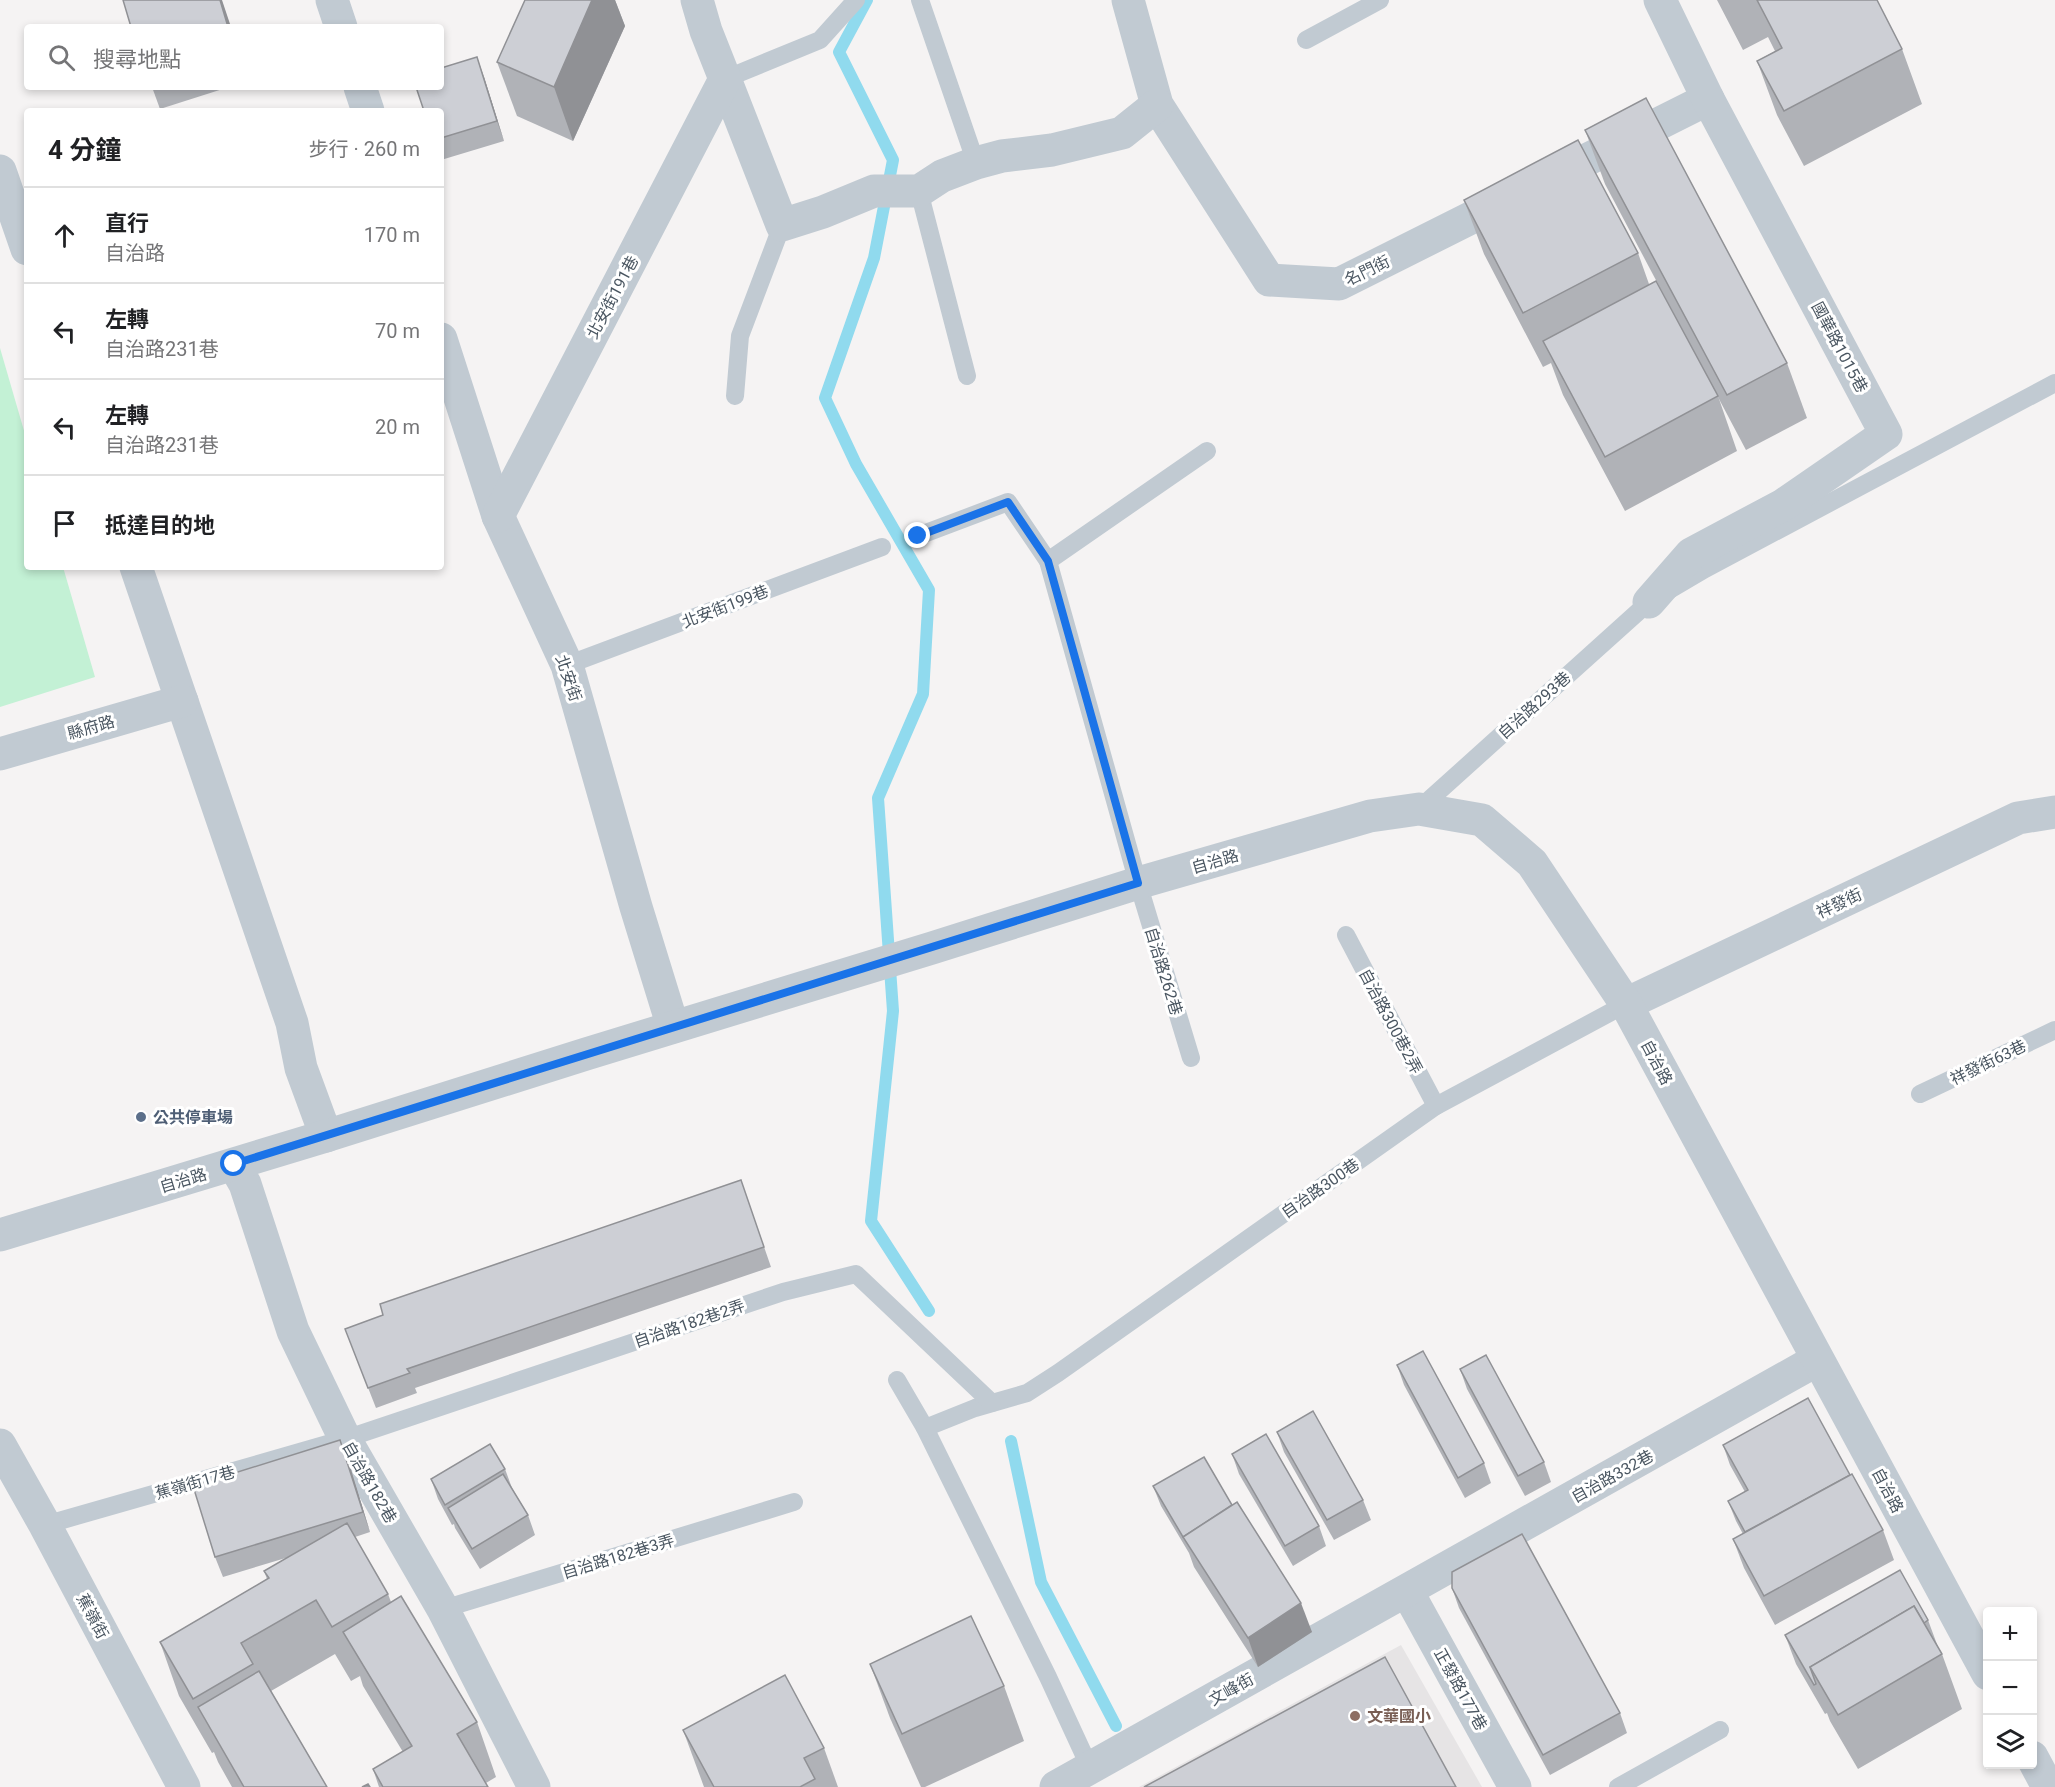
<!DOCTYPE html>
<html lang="zh-TW">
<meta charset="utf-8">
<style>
body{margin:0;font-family:Roboto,"Noto Sans TC",sans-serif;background:#f2f2f2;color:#202124}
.controls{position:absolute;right:18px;bottom:18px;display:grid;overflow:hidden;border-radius:6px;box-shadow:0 3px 9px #0003}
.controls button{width:54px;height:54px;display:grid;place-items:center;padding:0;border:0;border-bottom:2px solid #e0e0e0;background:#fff;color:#202124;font:30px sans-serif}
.stop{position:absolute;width:18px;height:18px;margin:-14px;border:4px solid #1a73e8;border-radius:50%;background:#fff}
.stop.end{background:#1a73e8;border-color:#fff;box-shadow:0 2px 6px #0008}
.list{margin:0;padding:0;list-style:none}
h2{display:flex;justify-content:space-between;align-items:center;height:78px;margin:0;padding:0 24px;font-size:26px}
h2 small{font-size:20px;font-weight:400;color:#757577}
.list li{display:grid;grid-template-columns:39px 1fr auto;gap:18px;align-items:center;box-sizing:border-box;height:96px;padding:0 24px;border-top:2px solid #e0e0e0}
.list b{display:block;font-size:22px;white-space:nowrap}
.list p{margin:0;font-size:20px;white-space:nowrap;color:#757577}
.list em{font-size:20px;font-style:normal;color:#757577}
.icon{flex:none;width:33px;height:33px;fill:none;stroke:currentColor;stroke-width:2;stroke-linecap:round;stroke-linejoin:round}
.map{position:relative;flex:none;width:2055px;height:1787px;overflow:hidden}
.search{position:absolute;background:#fff;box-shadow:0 3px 9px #0003;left:24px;top:24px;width:420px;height:66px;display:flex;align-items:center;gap:15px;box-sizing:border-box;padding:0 21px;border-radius:6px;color:#757577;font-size:22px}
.panel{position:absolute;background:#fff;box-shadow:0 3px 9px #0003;left:24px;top:108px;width:420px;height:462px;border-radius:6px}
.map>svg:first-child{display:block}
.education{fill:#e6e4e5}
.green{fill:#c3f1d5}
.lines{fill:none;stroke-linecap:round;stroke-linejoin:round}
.stream{stroke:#90daee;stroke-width:12}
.service{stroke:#c1cad2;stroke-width:18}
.minor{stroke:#c1cad2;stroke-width:33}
.tertiary{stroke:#c1cad2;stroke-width:33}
.wall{fill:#b0b2b7}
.shaded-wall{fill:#909195}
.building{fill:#cdcfd5;stroke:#909195;stroke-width:1.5}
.route{stroke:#1a73e8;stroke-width:8}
.service-dot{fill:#5c6f8a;stroke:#fff;stroke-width:2}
.education-dot{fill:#8d6e63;stroke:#fff;stroke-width:2}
.labels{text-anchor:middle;stroke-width:6;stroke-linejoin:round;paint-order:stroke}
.street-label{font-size:16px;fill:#4a5661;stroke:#fff}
.service-label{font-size:16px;font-weight:bold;fill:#4e5e75;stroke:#fff;text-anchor:start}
.education-label{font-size:16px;font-weight:bold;fill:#785e54;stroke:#fff;text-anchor:start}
</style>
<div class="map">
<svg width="2055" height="1787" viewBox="0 0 2055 1787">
<rect width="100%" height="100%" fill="#f5f3f3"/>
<!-- education -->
<polygon class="education" points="1401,1645 1482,1787 1139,1787"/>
<!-- green -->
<polygon class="green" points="0,348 27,441 27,567 63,567 95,677 0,707"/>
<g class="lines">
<!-- stream -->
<g class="stream">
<polyline points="867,0 839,52 893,160 874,258 825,398 856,464 929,590 923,694 878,798 893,1011 871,1221 929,1311"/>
<polyline points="1011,1441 1041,1582 1116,1726"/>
</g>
<!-- service -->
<g class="service">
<polyline points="920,0 976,163"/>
<polyline points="1306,40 1380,0"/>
<polyline points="725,79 820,40 856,0"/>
<polyline points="919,191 967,376"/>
<polyline points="735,396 740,336 782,225"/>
<polyline points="918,536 1008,502 1048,561 1138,883 1191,1058"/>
<polyline points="1048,561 1207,451"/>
<polyline points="567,665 882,547"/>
<polyline points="1419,809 1649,602 1705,569 2055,383"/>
<polyline points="1346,935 1436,1106"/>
<polyline points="1920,1094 2055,1030"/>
<polyline points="897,1380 925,1428 1048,1677 1090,1768"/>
<polyline points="925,1428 975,1408 1027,1393 1058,1373 1436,1106 1626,1004"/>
<polyline points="45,1525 345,1439 783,1292 856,1274 992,1403"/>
<polyline points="443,1609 794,1502"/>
<polyline points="1618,1787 1720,1730"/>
</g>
<!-- minor -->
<g class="minor">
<polyline points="332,0 341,27"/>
<polyline points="1128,0 1157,105 1269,280 1339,284 1708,99"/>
<polyline points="725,79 782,225 823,212 874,191 919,191 942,176 976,163 1002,156 1052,150 1122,133 1157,105"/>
<polyline points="360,87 368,111"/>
<polyline points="0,171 27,249"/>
<polyline points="441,339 498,516 567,665 636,907 673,1027"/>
<polyline points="498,516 725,79 706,31 697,0"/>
<polyline points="136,567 292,1023 301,1068 326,1136"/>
<polyline points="1649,602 1691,554 1783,505 1886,434 1708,99 1660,0"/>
<polyline points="0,754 182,701"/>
<polyline points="1626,1004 2018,818 2055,812"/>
<polyline points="234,1165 245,1184 293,1331 345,1439 443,1609 534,1787"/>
<polyline points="0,1445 45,1525 184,1787"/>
<polyline points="1407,1591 1515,1787"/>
<polyline points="1056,1787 1817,1360"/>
</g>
<!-- tertiary -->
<g class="tertiary">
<polyline points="0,1235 326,1136 586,1054 932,948 1138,883 1370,816 1419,809 1482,820 1532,863 1626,1004 1988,1674"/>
<polyline points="2032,1757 2048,1787"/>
</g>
</g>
<!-- wall -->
<g class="wall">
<polygon points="525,0 615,0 625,26 573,141 517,116 497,62"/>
<polygon points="1717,0 1877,0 1902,49 1922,104 1804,166 1777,115 1757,61 1775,51 1768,37 1743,50"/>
<polygon points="484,77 504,141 441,160 441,111"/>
<polygon points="152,87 229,87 160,109"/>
<polygon points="1585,130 1787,363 1807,418 1746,450 1605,184"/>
<polygon points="1464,200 1638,253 1649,284 1718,396 1737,451 1625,511 1563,395 1551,363 1543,367 1484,254"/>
<polygon points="741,1180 771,1267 415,1388 417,1393 376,1408 345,1329 383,1315"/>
<polygon points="1397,1365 1484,1463 1491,1483 1465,1498 1404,1385"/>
<polygon points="1460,1369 1544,1462 1551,1482 1525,1496 1467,1389"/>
<polygon points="1277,1432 1363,1500 1371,1520 1334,1540 1284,1452"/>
<polygon points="340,1440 348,1460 370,1532 355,1537 388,1594 391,1602 477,1722 496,1777 486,1783 488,1787 379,1787 373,1769 403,1752 363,1686 360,1676 351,1681 335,1654 271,1691 327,1787 232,1787 218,1762 214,1752 212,1753 179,1696 160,1642 267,1579 264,1571 289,1557 223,1577 215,1557"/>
<polygon points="1723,1445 1850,1475 1883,1530 1894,1560 1775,1625 1744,1568 1733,1539 1743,1534 1736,1521 1728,1501 1745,1492 1730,1465"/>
<polygon points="1232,1454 1319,1526 1326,1546 1293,1566 1239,1474"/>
<polygon points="505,1469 512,1488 528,1515 535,1535 480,1569 455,1528 454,1524 452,1525 438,1499 431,1479"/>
<polygon points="1153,1486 1232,1505 1312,1632 1258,1667 1194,1567 1189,1553 1161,1506"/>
<polygon points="1452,1588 1620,1713 1627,1733 1550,1775 1459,1608"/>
<polygon points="1928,1620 1938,1647 1942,1654 1962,1709 1858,1769 1830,1721 1827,1713 1825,1714 1796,1664 1785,1635"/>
<polygon points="870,1664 1004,1686 1024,1741 925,1787 921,1787 890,1718"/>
<polygon points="683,1730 824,1748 838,1787 704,1787"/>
</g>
<!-- shaded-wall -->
<g class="shaded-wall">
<polygon points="220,0 222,0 231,27 228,27"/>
<polygon points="592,0 615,0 625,26 573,141 554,87"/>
<polygon points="477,57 484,77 504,141 497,121"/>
<polygon points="340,1440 348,1460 370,1532 363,1512"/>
<polygon points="1301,1603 1312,1632 1258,1667 1248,1638"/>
</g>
<!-- building -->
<g class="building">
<polygon points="123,0 220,0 228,27 131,27"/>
<polygon points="525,0 592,0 554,87 497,62"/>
<polygon points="1757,0 1877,0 1902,49 1784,111 1757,61 1782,48"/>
<polygon points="477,57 497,121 441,138 441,111 424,111 416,87 441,87 441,68"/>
<polygon points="1646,98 1787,363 1727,395 1585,130"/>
<polygon points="1578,140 1638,253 1523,313 1464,200"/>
<polygon points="1656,281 1718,396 1605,457 1543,341"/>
<polygon points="741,1180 764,1247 407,1369 410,1373 368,1388 345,1329 383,1315 380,1304"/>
<polygon points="1423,1351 1484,1463 1458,1478 1397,1365"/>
<polygon points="1486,1355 1544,1462 1518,1476 1460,1369"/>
<polygon points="1808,1398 1850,1475 1745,1532 1728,1501 1748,1490 1723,1445"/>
<polygon points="1313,1411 1363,1500 1327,1520 1277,1432"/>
<polygon points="1266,1434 1319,1526 1285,1546 1232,1454"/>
<polygon points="340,1440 363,1512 215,1557 193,1486"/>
<polygon points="490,1444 505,1469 445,1505 431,1479"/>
<polygon points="1204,1457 1232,1505 1183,1537 1153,1486"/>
<polygon points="503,1474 528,1515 472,1549 448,1508"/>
<polygon points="1852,1474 1883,1530 1764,1596 1733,1539"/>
<polygon points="1237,1502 1301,1603 1248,1638 1183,1537"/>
<polygon points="347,1523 388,1594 332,1627 316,1600 241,1643 253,1664 193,1699 160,1642 269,1578 264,1571"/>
<polygon points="1522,1534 1620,1713 1543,1755 1452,1588 1452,1572"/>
<polygon points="1900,1570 1928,1620 1924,1623 1914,1606 1810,1667 1816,1684 1814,1685 1785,1635"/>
<polygon points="401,1596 477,1722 457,1734 488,1787 383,1787 373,1769 412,1746 343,1632"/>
<polygon points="1914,1606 1942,1654 1838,1715 1810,1667"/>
<polygon points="971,1616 1004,1686 902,1734 870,1664"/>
<polygon points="1385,1657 1456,1787 1144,1787"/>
<polygon points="259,1671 327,1787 244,1787 198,1707"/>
<polygon points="785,1675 824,1748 804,1758 815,1779 800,1787 714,1787 683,1730"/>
<polygon points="368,1784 370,1787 362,1787"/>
</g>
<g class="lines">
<!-- route -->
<polyline class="route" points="234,1164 1138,883 1048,561 1008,502 918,536"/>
</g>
<!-- markers -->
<circle class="service-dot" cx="141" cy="1117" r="6"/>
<circle class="education-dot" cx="1355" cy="1716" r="6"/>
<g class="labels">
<!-- street labels -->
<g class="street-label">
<text transform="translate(1367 270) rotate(-26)" y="6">名門街</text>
<text transform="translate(612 297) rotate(-62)" y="6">北安街191巷</text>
<text transform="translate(1840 347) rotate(62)" y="6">國華路1015巷</text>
<text transform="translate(725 606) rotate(-21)" y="6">北安街199巷</text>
<text transform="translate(569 678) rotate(71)" y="6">北安街</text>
<text transform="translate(1534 705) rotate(-42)" y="6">自治路293巷</text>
<text transform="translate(91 727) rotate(-16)" y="6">縣府路</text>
<text transform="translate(1215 861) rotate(-16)" y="6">自治路</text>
<text transform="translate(1839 903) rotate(-25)" y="6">祥發街</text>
<text transform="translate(1164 971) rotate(73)" y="6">自治路262巷</text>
<text transform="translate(1391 1021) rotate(62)" y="6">自治路300巷2弄</text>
<text transform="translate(1657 1062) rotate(62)" y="6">自治路</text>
<text transform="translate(1988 1062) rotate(-26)" y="6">祥發街63巷</text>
<text transform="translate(183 1180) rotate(-17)" y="6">自治路</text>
<text transform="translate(1320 1188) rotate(-35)" y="6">自治路300巷</text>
<text transform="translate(689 1323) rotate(-19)" y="6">自治路182巷2弄</text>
<text transform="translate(1612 1476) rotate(-29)" y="6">自治路332巷</text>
<text transform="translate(195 1482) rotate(-16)" y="6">蕉嶺街17巷</text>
<text transform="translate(370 1482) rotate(60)" y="6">自治路182巷</text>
<text transform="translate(1888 1490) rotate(62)" y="6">自治路</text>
<text transform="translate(618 1556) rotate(-17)" y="6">自治路182巷3弄</text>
<text transform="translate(93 1616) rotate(62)" y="6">蕉嶺街</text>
<text transform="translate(1231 1689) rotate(-29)" y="6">文峰街</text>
<text transform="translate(1461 1689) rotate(61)" y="6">正發路177巷</text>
</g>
<!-- service labels -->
<g class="service-label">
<text x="153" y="1123">公共停車場</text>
</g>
<!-- education labels -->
<g class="education-label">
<text x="1367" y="1722">文華國小</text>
</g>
</g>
</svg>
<div class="controls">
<button>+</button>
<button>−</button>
<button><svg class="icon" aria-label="layers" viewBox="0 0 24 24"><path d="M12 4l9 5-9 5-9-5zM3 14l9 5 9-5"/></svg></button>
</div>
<div class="stop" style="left:234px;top:1164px"></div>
<div class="stop end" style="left:918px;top:536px"></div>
<div class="search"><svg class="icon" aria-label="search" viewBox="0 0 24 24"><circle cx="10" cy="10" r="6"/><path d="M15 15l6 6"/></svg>搜尋地點</div>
<section class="panel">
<h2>4 分鐘<small>步行 · 260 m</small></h2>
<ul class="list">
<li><svg class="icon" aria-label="ahead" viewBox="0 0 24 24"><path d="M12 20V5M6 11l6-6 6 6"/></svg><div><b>直行</b><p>自治路</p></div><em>170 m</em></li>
<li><svg class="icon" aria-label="left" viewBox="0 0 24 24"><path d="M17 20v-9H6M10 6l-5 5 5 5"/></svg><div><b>左轉</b><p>自治路231巷</p></div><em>70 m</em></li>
<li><svg class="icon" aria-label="left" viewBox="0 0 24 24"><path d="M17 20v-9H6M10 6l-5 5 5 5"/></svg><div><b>左轉</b><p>自治路231巷</p></div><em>20 m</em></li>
<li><svg class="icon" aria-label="arrive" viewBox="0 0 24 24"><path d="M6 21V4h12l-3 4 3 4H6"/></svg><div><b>抵達目的地</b></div></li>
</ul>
</section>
</div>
